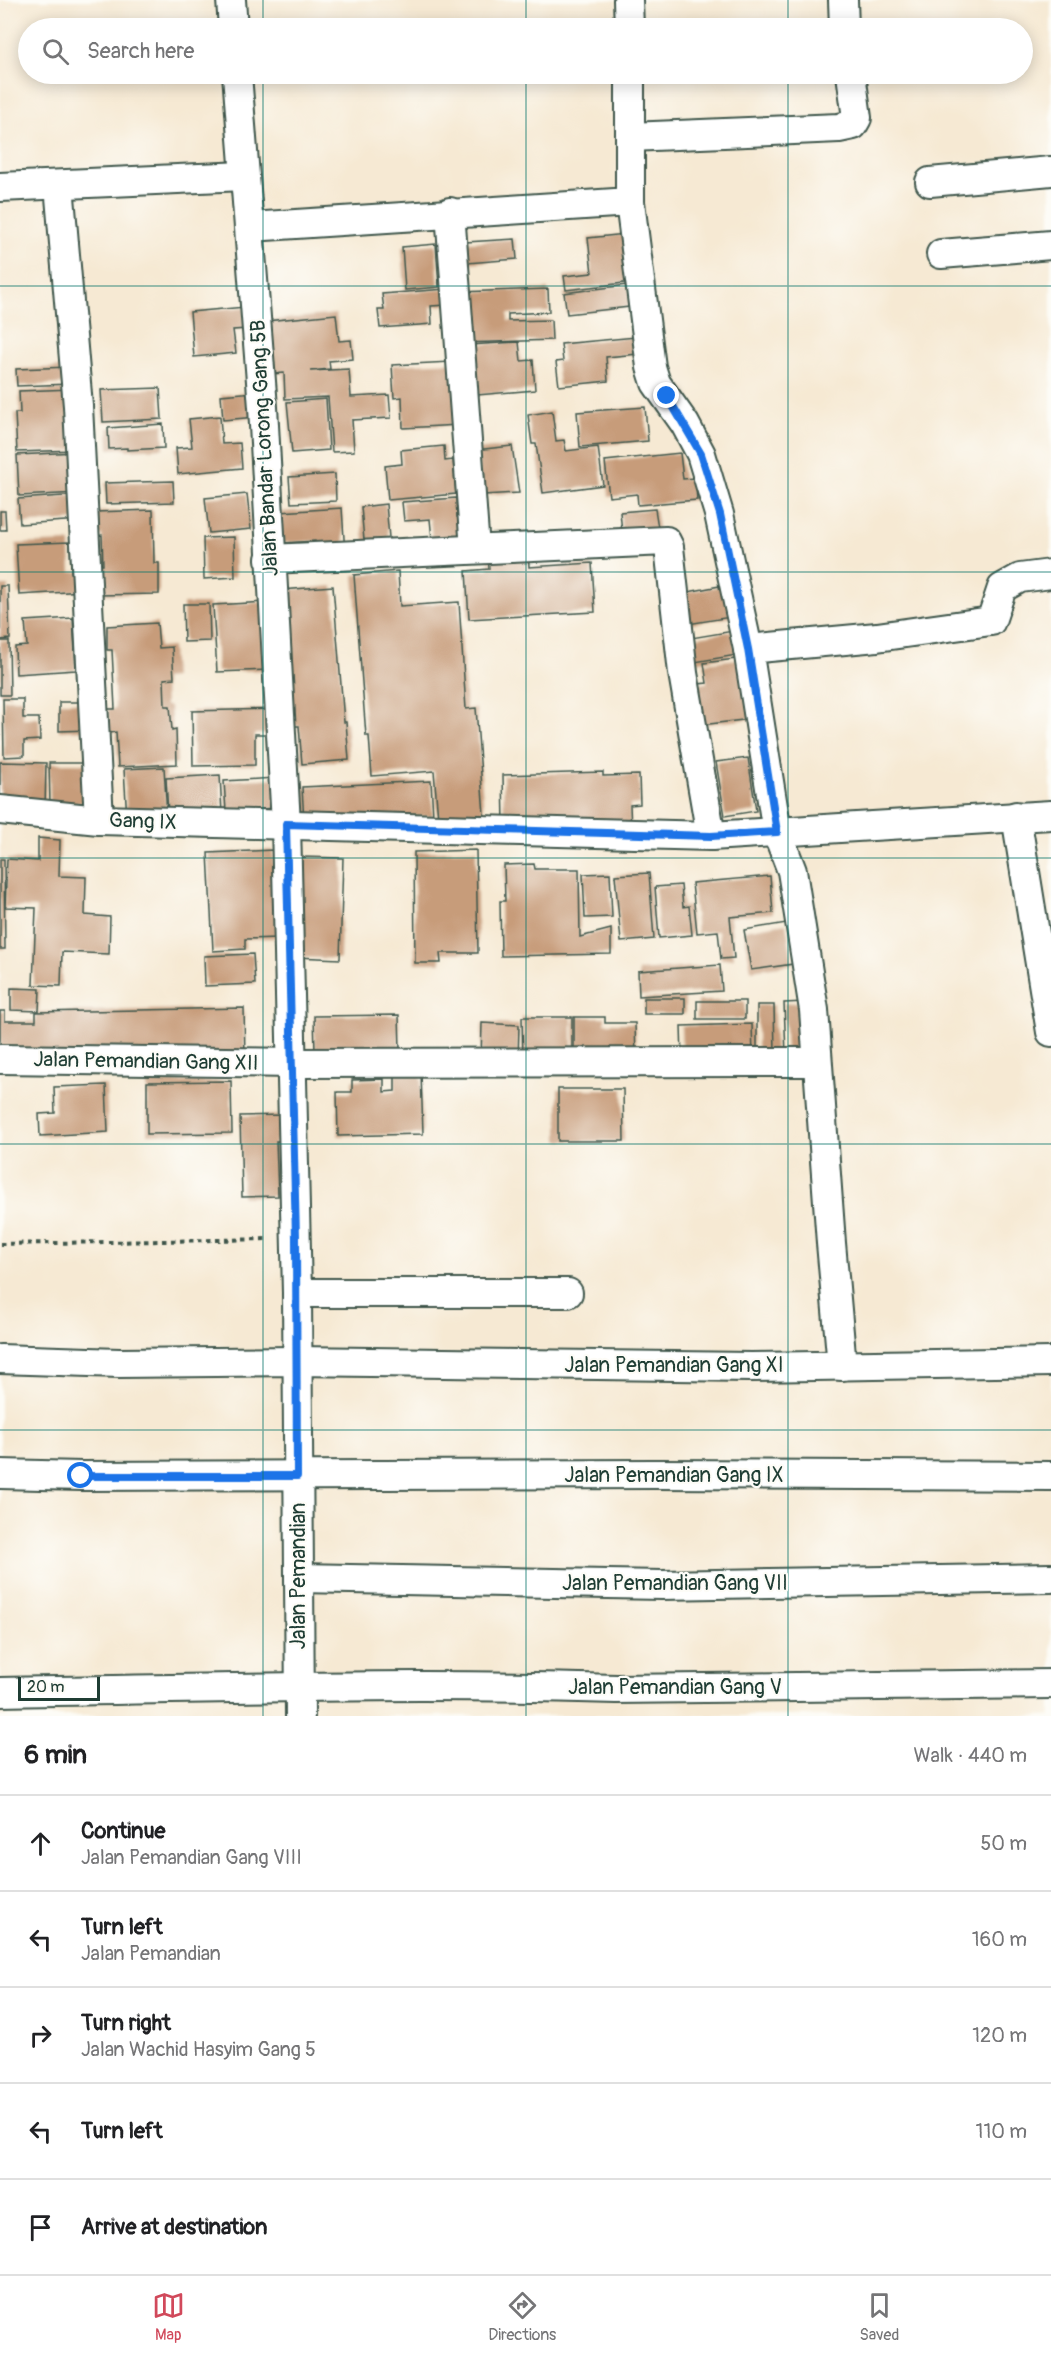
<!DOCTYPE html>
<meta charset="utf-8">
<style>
body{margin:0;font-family:Pangolin,sans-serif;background:#f6f6f6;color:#202124}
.scale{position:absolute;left:18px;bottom:15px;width:82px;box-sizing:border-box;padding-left:6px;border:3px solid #1f3d34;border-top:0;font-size:16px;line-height:21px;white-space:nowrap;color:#1f3d34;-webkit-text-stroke:4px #fdfcf7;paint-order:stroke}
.stop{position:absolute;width:18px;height:18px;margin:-14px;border:4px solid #1a73e8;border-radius:50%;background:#fff}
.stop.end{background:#1a73e8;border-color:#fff;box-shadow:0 2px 6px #0008}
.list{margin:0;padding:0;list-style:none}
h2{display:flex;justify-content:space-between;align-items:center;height:78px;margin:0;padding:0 24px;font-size:26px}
h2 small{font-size:20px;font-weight:400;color:#757577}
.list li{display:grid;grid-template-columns:39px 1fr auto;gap:18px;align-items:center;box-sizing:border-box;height:96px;padding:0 24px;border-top:2px solid #e0e0e0}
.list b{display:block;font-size:22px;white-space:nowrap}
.list p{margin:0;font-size:20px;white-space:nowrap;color:#757577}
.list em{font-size:20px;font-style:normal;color:#757577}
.icon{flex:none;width:33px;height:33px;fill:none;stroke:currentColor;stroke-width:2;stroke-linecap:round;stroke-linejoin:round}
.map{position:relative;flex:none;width:1051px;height:1716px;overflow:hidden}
.search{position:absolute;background:#fff;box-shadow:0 3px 15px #0003;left:18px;right:18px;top:18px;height:66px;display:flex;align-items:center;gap:15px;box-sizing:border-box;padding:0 21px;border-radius:33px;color:#757577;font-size:22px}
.sheet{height:558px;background:#fff}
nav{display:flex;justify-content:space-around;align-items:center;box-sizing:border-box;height:84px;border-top:2px solid #e0e0e0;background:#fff;font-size:16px;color:#757577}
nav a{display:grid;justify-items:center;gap:3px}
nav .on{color:#d1495b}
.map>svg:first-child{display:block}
.building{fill:#c79c7a}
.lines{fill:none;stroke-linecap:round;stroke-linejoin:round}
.minor-casing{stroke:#3f574c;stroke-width:32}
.path{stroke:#3f574c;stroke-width:4;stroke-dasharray:4.5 4.5;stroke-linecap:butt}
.minor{stroke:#fff;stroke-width:28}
.route{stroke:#1a73e8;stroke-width:8}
.grid{fill:none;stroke:#0f766e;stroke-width:1.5;stroke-opacity:0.55}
.labels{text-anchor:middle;stroke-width:4.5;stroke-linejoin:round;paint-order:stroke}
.street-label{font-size:21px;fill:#1f3d34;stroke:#fdfcf7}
</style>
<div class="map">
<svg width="1051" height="1716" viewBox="0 0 1051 1716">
<rect width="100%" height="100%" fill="#fdfcf7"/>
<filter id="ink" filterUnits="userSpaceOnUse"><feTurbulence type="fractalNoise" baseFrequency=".0167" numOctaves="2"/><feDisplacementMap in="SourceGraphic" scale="12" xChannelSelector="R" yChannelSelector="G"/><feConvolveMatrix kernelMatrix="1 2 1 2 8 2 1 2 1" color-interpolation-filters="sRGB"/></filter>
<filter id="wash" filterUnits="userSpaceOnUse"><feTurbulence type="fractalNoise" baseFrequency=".008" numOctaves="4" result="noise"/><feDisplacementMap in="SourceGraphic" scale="24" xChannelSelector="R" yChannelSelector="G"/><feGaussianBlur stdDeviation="1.35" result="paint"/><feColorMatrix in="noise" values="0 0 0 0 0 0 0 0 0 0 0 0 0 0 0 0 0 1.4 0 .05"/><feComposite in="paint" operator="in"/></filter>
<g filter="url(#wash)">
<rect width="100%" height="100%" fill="#f6e9d3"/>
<g id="blocks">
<!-- building -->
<g class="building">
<polygon points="626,234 632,282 566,290 564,276 592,273 588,238"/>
<polygon points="515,239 517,259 467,263 466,242"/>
<polygon points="436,244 439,287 405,290 402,247"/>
<polygon points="635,284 638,306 567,314 564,293"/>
<polygon points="446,289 447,305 431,306 432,324 380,328 378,310 384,310 382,294"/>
<polygon points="548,289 549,312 508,314 508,321 551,320 552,340 461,343 459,292"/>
<polygon points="245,307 247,329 233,330 236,353 194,357 190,312"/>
<polygon points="336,314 339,341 351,340 353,359 329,361 330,369 310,371 349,369 351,397 389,395 391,418 352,420 354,451 332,452 328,397 285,399 284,373 272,374 266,321"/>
<polygon points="636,337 638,354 606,357 608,381 559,386 556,362 563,361 561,344"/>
<polygon points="519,342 521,361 533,360 535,390 466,396 469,345"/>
<polygon points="451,362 459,425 403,428 402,397 394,398 392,365"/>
<polygon points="70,367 71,384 17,386 16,369"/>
<polygon points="160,388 162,419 103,422 101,390"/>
<polygon points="73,389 76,450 17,452 15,413 20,413 19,391"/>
<polygon points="254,392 256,417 223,420 221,395"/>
<polygon points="326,399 329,450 292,453 287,402"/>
<polygon points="645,407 648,441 580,447 577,412"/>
<polygon points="552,411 556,441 564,440 566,451 598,447 603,485 543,493 536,444 532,444 528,415"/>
<polygon points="220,416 222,444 240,443 242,468 178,474 176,448 192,447 189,419"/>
<polygon points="163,424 164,448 127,450 127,448 109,449 108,428"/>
<polygon points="444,446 445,461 453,460 456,494 388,500 385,466 402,464 401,450"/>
<polygon points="512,446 519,493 483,495 475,450"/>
<polygon points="76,452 79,493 19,496 17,455"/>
<polygon points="680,453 683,479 695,478 697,500 638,505 637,494 609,497 605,461"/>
<polygon points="335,474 336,501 291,503 289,477"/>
<polygon points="173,481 174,502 106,504 105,483"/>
<polygon points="247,494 251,529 209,533 205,498"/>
<polygon points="79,495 81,520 20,524 18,499"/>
<polygon points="456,498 457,517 466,516 468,547 433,550 430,519 404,521 402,502"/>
<polygon points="386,504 390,549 365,551 361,507"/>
<polygon points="342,508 345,554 316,556 315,541 282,543 280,512"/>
<polygon points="655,509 660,540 623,542 620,512"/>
<polygon points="153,510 154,563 159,563 159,594 96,595 95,565 103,565 102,535 95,536 95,512"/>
<polygon points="0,511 5,511 6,530 0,530"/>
<polygon points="234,537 235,577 204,579 203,538"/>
<polygon points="70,542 71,572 82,571 83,591 19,595 16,544"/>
<polygon points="528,549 529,567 592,563 595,612 469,619 466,571 489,569 488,552"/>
<polygon points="398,571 400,606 459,602 466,709 476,708 484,815 438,818 434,771 372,776 369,736 366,736 354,575"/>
<polygon points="725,585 731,617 682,625 677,594"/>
<polygon points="0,586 8,586 10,639 0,640"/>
<polygon points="333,586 344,722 346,722 349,760 302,764 299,726 291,726 281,590"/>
<polygon points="267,602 270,670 217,672 213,605"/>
<polygon points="183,604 209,604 210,641 184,642"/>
<polygon points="73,618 76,670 16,674 15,647 27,646 25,621"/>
<polygon points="157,623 159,648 172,647 174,678 164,679 165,706 170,706 172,730 176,729 177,764 118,767 116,732 109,733 108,709 115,709 112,650 107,650 107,626"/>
<polygon points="733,631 737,655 689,663 685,639"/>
<polygon points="0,641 9,641 10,695 0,695"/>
<polygon points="743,658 751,719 693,726 689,685 707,683 704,663"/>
<polygon points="3,699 23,699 23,718 39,718 40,740 24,741 24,756 4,757"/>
<polygon points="59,702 89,702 89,730 59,731"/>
<polygon points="277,709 277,734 255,734 255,765 193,766 192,711"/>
<polygon points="748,758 756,811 725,816 716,762"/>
<polygon points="0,762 46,763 45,809 0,806"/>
<polygon points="49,763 86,763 87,803 50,804"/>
<polygon points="164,767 167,817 127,819 124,769"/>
<polygon points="603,772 603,776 639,775 640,804 630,805 631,831 504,825 503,775"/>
<polygon points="220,775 222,814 168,814 166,778"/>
<polygon points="275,778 276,808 226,811 224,781"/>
<polygon points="431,781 433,816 304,822 302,787"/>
<polygon points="38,838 60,840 59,876 86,877 85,915 110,917 109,954 62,952 61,986 33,985 36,908 5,907 7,859 38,861"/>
<polygon points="273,850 277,938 245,939 245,949 213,951 208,853"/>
<polygon points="476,850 478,953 440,953 441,963 415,963 414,852"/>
<polygon points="299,857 343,858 340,959 296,957"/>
<polygon points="0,859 4,859 5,949 0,949"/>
<polygon points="534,864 535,869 579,869 580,937 611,929 611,954 501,956 500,901 505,901 504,865"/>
<polygon points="610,873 612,917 585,918 583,874"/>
<polygon points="649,873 654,939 621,942 615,875"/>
<polygon points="770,876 773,913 730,917 734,958 721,959 718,931 697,933 692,883"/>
<polygon points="681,885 683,907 689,906 692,935 659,938 655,887"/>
<polygon points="786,923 793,964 751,970 744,930"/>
<polygon points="253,954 255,984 205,986 204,956"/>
<polygon points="720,965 722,991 639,996 638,971"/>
<polygon points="11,988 40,989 39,1011 11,1010"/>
<rect x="644" y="998" width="41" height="16"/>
<rect x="697" y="1001" width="48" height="18"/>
<polygon points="805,1002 807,1055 786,1055 784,1003"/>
<polygon points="757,1005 774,1005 775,1053 757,1053"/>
<polygon points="244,1008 245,1059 0,1056 0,1011 5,1011 5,1021 36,1021 36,1012"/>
<polygon points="399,1015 400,1050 315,1052 314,1016"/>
<polygon points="522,1017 572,1017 572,1061 523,1061"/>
<polygon points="574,1017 605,1017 605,1023 635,1023 636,1059 574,1059"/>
<polygon points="482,1023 519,1025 518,1060 481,1059"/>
<polygon points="752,1024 753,1056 682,1058 681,1026"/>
<polygon points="421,1072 423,1134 338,1136 337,1092 352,1092 352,1080 384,1079 384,1092 395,1091 395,1073"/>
<polygon points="231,1081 232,1133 147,1134 147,1082"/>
<polygon points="106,1085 108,1132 40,1136 39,1114 55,1113 54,1087"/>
<polygon points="558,1089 623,1089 624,1141 558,1141"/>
<polygon points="284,1115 284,1141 276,1141 278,1196 242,1197 240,1116"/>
</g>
</g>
</g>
<g filter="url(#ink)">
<use href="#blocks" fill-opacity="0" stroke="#3f574c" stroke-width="1.5"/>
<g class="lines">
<!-- minor casing -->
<g class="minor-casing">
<g id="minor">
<polyline points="231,0 233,28"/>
<polyline points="628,0 629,28"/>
<polyline points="843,0 844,28"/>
<polyline points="237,74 263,407 286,824 297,1293 300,1716"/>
<polyline points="630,74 630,202 651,367 656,383 685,424 701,454 719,514 748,649 777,832 792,871 814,1010 831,1243 842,1366"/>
<polyline points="630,137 839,128 853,125 857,118 851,74"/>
<polyline points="930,182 1051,171"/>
<polyline points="59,185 78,406 99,820"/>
<polyline points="0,187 244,176"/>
<polyline points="450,212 475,549"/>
<polyline points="250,227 630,202"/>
<polyline points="941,254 1051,245"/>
<polyline points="270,559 666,541 669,547 683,673 711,836"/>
<polyline points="748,649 877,637 991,621 1002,588 1020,578 1051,574"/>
<polyline points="0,810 99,820 711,836 1051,815"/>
<polyline points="1016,816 1051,1032"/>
<polyline points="0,1059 293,1063 816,1062"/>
<polyline points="297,1293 568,1293"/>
<polyline points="0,1359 119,1363 297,1361 751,1367 1051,1362"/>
<polyline points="0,1474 82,1476 657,1474 1051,1476"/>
<polyline points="299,1578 662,1585 1051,1578"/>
<path d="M0 1692C205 1689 411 1682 616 1689L1051 1684"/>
</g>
</g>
<!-- path -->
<polyline class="path" points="0,1244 268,1239"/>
<!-- minor -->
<use href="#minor" class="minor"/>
</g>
</g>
<g class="lines" filter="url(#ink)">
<!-- route -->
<polyline class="route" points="81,1476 297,1476 296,1238 286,824 711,836 777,832 748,649 720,514 701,454 667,396"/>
</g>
<!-- grid -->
<path class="grid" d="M263 0V28M526 0V28M788 0V28M263 74V1716M526 74V1716M788 74V1716M0 286H1051M0 572H1051M0 858H1051M0 1144H1051M0 1430H1051"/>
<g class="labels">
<!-- street labels -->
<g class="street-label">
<text transform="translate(264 448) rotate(-93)" y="7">Jalan Bandar Lorong Gang 5B</text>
<text transform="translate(143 821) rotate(2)" y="7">Gang IX</text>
<text transform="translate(146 1061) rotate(1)" y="7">Jalan Pemandian Gang XII</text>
<text x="674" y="1372">Jalan Pemandian Gang XI</text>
<text x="674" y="1482">Jalan Pemandian Gang IX</text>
<text transform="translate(298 1576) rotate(-90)" y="7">Jalan Pemandian</text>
<text x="675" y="1590">Jalan Pemandian Gang VII</text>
<text x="675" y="1694">Jalan Pemandian Gang V</text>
</g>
</g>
</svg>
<div class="scale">20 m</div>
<div class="stop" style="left:81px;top:1476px"></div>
<div class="stop end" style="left:667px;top:396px"></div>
<div class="search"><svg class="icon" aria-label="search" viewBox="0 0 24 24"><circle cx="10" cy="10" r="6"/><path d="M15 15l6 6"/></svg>Search here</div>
</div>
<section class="sheet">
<h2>6 min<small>Walk · 440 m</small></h2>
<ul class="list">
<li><svg class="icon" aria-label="ahead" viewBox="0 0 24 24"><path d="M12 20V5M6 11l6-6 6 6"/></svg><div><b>Continue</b><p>Jalan Pemandian Gang VIII</p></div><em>50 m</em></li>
<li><svg class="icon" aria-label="left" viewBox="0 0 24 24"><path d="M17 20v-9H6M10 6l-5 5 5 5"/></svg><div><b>Turn left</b><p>Jalan Pemandian</p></div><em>160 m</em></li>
<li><svg class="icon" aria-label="right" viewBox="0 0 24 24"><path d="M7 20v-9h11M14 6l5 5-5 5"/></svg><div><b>Turn right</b><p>Jalan Wachid Hasyim Gang 5</p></div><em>120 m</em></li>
<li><svg class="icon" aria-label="left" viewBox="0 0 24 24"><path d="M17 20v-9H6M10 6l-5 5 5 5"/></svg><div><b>Turn left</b></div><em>110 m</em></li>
<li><svg class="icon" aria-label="arrive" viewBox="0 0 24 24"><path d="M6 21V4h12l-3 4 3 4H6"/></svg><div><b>Arrive at destination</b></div></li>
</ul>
</section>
<nav>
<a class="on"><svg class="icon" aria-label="map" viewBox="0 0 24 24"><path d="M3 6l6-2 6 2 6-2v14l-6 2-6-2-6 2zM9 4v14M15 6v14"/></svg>Map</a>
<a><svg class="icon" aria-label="directions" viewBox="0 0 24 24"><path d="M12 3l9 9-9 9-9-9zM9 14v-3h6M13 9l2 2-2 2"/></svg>Directions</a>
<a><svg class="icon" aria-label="saved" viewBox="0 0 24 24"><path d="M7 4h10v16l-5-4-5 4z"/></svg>Saved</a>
</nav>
